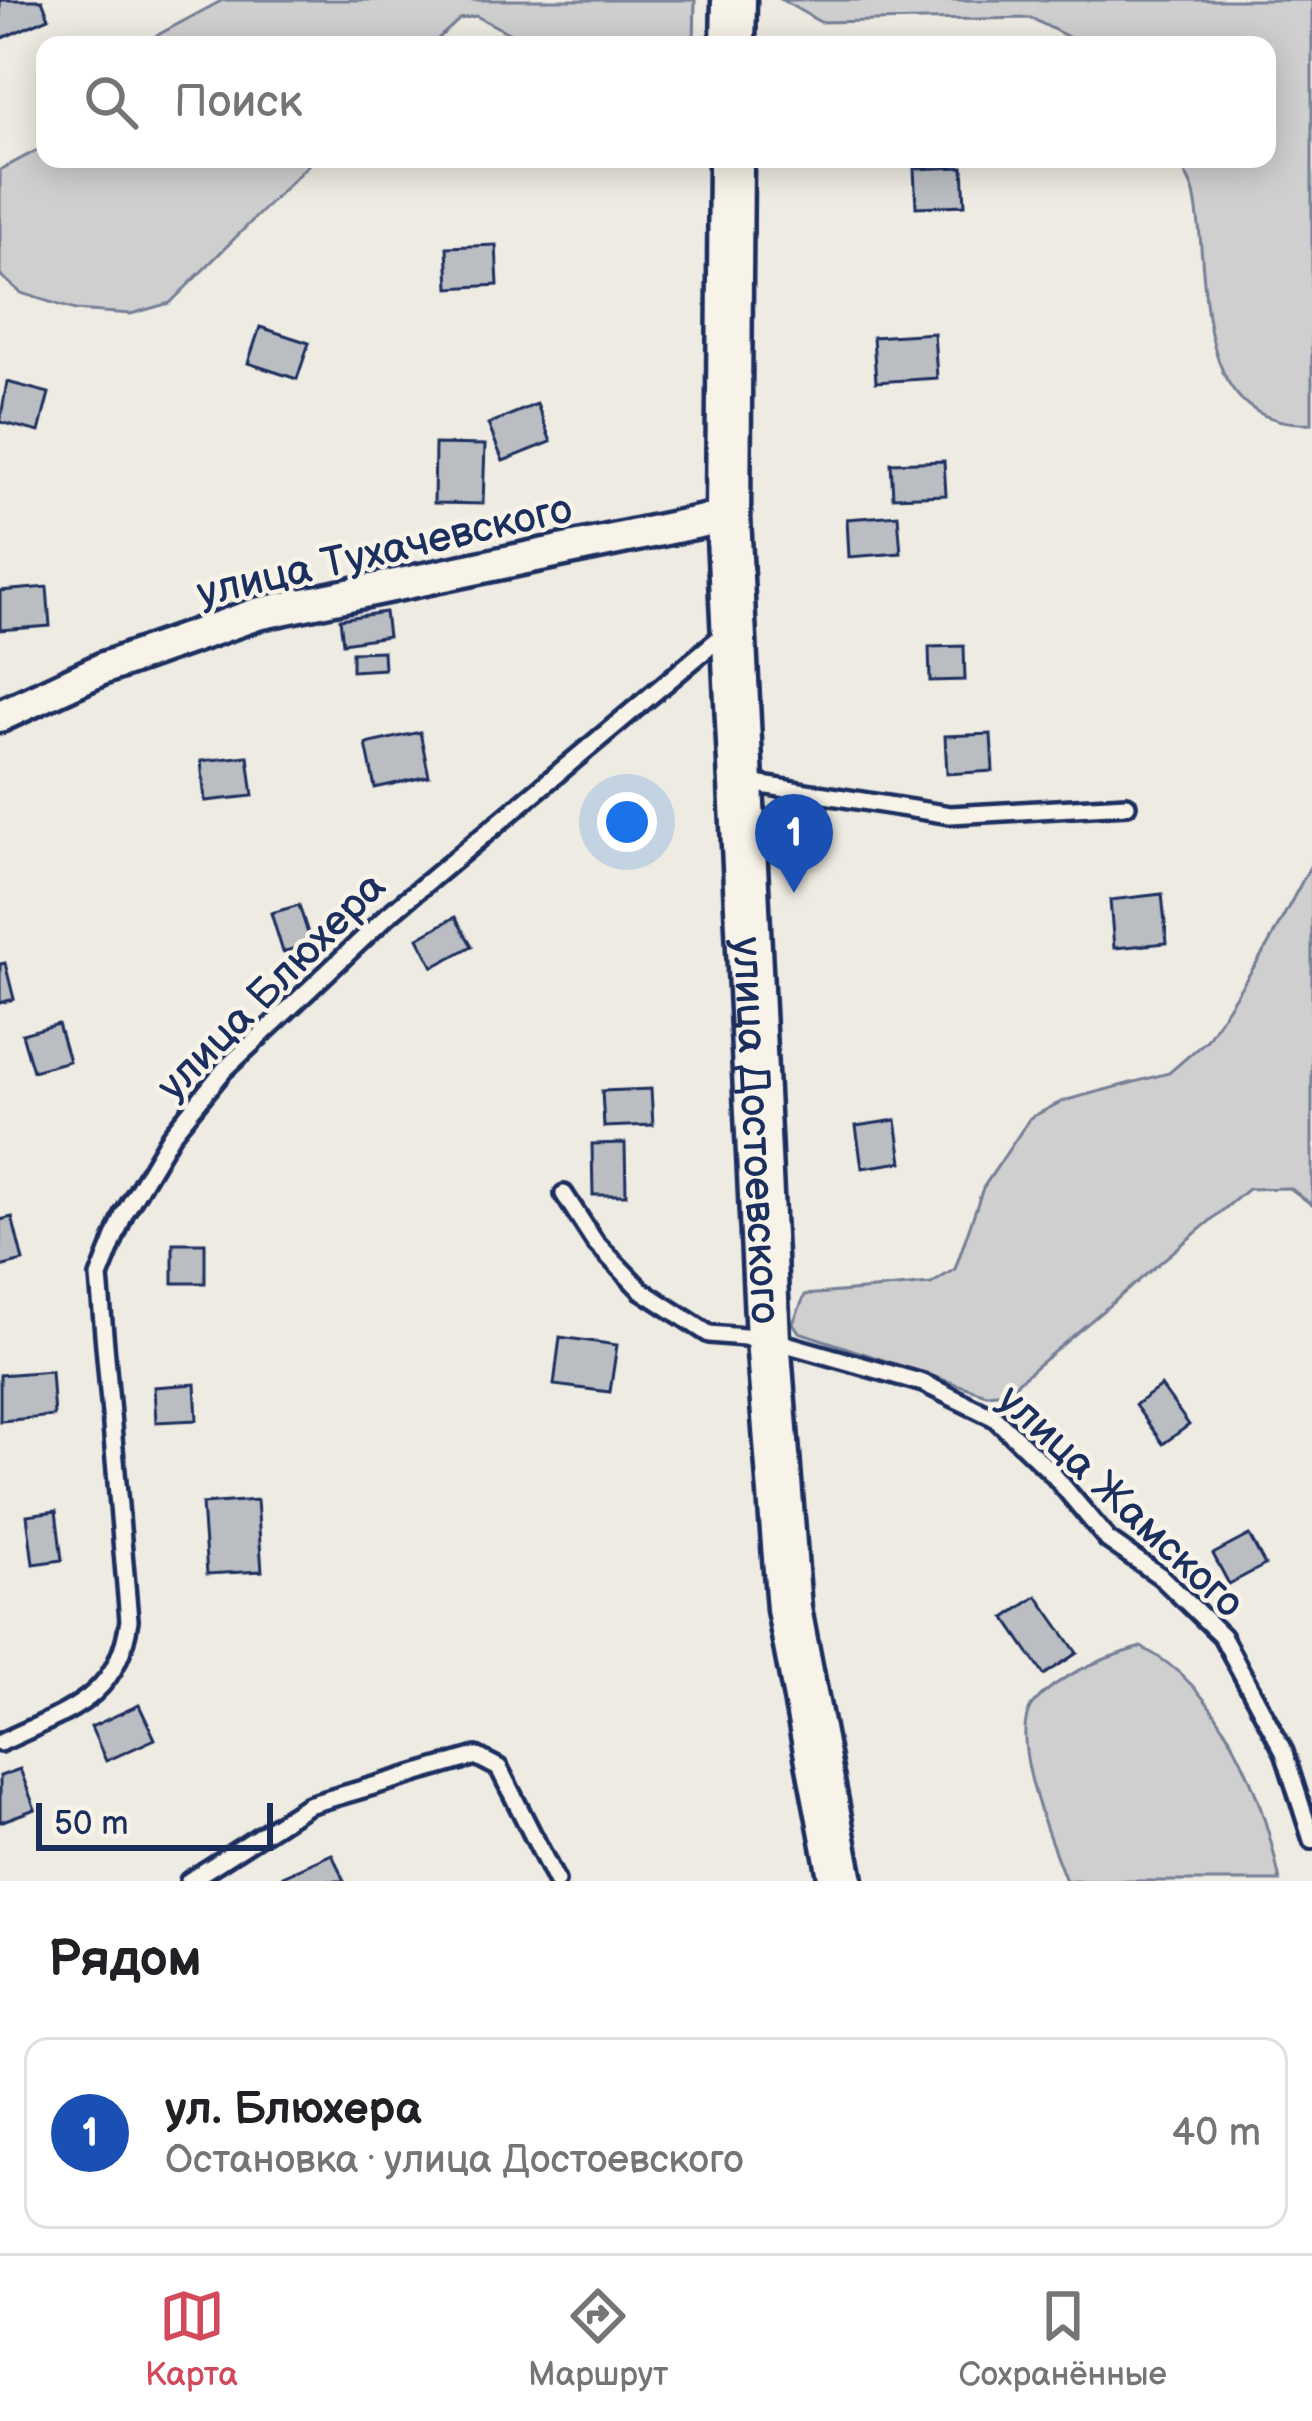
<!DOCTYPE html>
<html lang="ru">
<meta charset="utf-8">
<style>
body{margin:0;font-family:"Balsamiq Sans",sans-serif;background:#f2f2f2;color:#202124}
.scale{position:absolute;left:36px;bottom:30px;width:237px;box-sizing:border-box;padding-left:12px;border:6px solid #1b2f5e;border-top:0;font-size:33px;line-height:42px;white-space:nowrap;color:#1b2f5e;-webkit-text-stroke:9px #f7f3e8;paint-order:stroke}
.you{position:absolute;left:627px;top:822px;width:42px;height:42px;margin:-30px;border:9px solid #fff;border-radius:50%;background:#1a73e8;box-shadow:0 0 0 18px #1a73e833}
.badge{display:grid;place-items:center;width:78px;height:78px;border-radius:50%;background:#d1495b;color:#fff;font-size:39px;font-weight:700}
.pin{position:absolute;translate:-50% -99px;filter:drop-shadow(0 3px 6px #0008)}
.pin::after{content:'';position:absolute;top:63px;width:42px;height:36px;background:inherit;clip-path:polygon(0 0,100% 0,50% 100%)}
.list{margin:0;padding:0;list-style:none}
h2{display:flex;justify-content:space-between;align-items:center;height:156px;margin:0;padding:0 48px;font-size:51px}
h2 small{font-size:39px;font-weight:400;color:#757577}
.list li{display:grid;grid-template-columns:78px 1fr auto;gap:36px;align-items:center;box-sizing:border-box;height:192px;margin:0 24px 24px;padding:0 24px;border:3px solid #e0e0e0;border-radius:24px}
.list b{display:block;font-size:45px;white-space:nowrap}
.list p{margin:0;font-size:39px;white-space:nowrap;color:#757577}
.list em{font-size:39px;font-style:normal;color:#757577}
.icon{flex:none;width:66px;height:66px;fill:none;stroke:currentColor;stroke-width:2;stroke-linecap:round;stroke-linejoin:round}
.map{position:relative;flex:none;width:1312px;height:1881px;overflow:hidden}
.search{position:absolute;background:#fff;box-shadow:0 6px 30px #0003;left:36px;right:36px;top:36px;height:132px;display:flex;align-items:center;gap:30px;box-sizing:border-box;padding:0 42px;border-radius:24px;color:#757577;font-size:45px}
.sheet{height:372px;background:#fff}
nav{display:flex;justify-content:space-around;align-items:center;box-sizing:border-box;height:168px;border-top:3px solid #e0e0e0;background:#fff;font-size:33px;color:#757577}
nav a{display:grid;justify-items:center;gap:6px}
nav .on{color:#d1495b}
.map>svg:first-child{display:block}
.green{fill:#cfcfcf;stroke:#757f96;stroke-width:3}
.building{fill:#babdc2;stroke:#1b2f5e;stroke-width:3}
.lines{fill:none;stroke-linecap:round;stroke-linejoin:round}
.service-casing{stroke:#1b2f5e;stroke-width:24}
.minor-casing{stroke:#1b2f5e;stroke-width:39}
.secondary-casing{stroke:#1b2f5e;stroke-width:51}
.service{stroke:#f7f3e8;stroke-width:15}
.minor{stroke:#f7f3e8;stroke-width:30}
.secondary{stroke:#f7f3e8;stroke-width:42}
.labels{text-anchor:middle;stroke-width:9;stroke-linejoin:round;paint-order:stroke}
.street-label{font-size:42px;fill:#1b2f5e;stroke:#f7f3e8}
</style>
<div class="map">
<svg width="1312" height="1881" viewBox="0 0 1312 1881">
<rect width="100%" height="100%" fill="#eeebe2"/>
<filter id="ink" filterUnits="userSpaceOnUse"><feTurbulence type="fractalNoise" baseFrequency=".00833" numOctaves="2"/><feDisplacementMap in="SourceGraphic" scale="24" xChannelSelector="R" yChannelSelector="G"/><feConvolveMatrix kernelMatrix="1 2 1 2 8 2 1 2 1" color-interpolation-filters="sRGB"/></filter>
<g filter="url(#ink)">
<!-- green -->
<g class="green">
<polygon points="223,0 695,0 694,45 532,45 476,16 460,19 431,45 139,45"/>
<path d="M782 0H1312V423C1186 430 1212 272 1194 193 1191 182 1183 170 1178 159H1267V45H1084L1031 18 820 22Z"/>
<polygon points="45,146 45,159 314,159 170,303 131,314 75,310 21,293 0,275 0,170"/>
<polygon points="1312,863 1312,1205 1290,1188 1248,1189 1006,1392 986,1394 799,1332 793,1323 805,1295 931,1284 955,1269 983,1188 1030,1118 1063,1101 1169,1073 1207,1040 1268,945"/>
<path d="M1141 1647C1223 1687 1263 1796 1280 1881H1066C1053 1846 1005 1734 1034 1703 1059 1675 1106 1657 1141 1647Z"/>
</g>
<!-- building -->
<g class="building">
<polygon points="0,0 42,0 49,18 0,39"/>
<polygon points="963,167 965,205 916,207 914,169"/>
<polygon points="496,245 498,285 449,288 447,247"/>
<polygon points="260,327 309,343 297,379 248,363"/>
<polygon points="934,333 937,378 876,382 873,337"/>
<polygon points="7,382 49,393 39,432 0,422"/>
<polygon points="537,404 551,442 503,461 488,424"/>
<polygon points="435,444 485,445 483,504 434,503"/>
<polygon points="944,461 946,495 893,497 891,463"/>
<polygon points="898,515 901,553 849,557 847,519"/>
<polygon points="47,587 50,626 0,630 0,591"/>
<polygon points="385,612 388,636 343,643 340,619"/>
<polygon points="964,646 965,680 930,681 929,647"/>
<polygon points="383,651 384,669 352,671 352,652"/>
<polygon points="420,732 429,776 375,788 366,744"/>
<polygon points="991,734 993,771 947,774 945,736"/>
<polygon points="248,756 253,796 205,801 201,761"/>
<polygon points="1162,894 1167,943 1114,948 1110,900"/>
<polygon points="299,905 311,943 283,952 271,913"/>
<polygon points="455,917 472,946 433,967 418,938"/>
<polygon points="5,963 14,999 0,1003 0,964"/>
<polygon points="58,1024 69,1061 33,1071 22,1034"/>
<polygon points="651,1089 653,1125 604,1127 602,1091"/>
<polygon points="896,1120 902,1162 862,1168 856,1126"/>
<polygon points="625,1143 626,1195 593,1195 592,1144"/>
<polygon points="12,1217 23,1261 0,1267 0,1220"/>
<rect x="173" y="1243" width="32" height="40"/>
<polygon points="560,1337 617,1345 610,1392 554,1385"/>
<polygon points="51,1371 54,1416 0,1421 0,1375"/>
<polygon points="195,1384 197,1420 156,1422 154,1387"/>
<polygon points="1161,1386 1189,1425 1163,1444 1135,1405"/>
<polygon points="257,1500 262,1571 207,1574 202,1504"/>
<polygon points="56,1511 62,1560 33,1564 27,1515"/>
<polygon points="1249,1535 1265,1565 1229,1584 1213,1554"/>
<polygon points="1037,1596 1077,1653 1044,1675 1005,1618"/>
<polygon points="139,1705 155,1739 106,1761 91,1727"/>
<polygon points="20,1769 35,1809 0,1822 0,1776"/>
<polygon points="332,1854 344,1881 285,1881 283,1876"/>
</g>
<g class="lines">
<!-- service casing -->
<g class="service-casing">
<g id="service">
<polyline points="743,782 950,815 1127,805"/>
<polyline points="564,1194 595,1242 641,1290 709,1334 768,1339 923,1383 995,1418 1052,1473 1108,1540 1160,1576 1222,1636 1284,1752 1312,1840"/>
<path d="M0 1743C66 1711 118 1701 129 1620L99 1277 124 1214 171 1135 224 1070 387 916 728 631"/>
<polyline points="189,1881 308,1805 476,1756 499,1768 556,1881"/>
</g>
</g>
<!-- minor casing -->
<g class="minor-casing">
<polyline id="minor" points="0,716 104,668 257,614 728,516"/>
</g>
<!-- secondary casing -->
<g class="secondary-casing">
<g id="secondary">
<polyline points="733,45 734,0"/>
<path id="s1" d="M731 159 728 516 768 1339 789 1609 841 1881"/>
</g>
</g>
<!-- service -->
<use href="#service" class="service"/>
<!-- minor -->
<use href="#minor" class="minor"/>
<!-- secondary -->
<use href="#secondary" class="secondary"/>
</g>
</g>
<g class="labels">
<!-- street labels -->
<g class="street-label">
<text transform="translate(384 549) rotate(-13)" y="15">улица Тухачевского</text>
<text transform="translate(270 985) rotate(-45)" y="15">улица Блюхера</text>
<text dy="15" stroke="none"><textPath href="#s1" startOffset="972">улица Достоевского</textPath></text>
<text transform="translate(1122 1500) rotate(43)" y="15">улица Жамского</text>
</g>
</g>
</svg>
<div class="scale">50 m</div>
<div class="you"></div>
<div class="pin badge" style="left:794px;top:893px;background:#1a4fb4">1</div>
<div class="search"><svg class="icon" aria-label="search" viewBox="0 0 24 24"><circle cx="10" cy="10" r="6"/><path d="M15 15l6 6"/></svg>Поиск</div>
</div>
<section class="sheet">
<h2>Рядом<small></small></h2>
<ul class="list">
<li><span class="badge" style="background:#1a4fb4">1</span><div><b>ул. Блюхера</b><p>Остановка · улица Достоевского</p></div><em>40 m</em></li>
</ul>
</section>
<nav>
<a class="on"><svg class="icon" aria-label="map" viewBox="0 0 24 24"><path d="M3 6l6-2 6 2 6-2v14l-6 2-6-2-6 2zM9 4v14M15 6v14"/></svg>Карта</a>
<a><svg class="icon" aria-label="directions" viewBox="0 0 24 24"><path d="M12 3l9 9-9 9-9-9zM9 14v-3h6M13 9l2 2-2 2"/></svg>Маршрут</a>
<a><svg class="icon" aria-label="saved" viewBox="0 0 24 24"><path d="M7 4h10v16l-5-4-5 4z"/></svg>Сохранённые</a>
</nav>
